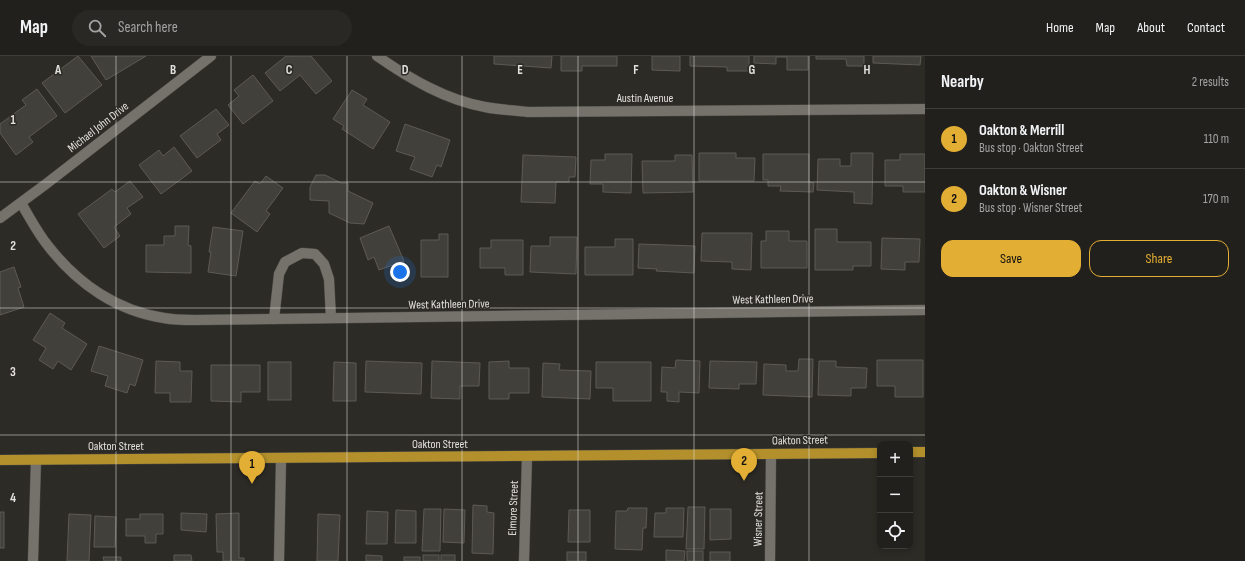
<!DOCTYPE html>
<meta charset="utf-8">
<style>
body{margin:0;font-family:"Sofia Sans Condensed",sans-serif;background:#2a2825;color:#f1f3f6}
.controls{position:absolute;right:12px;bottom:12px;display:grid;overflow:hidden;border-radius:8px;box-shadow:0 2px 6px #0003}
.controls button{width:36px;height:36px;display:grid;place-items:center;padding:0;border:0;border-bottom:1px solid #3f3e3b;background:#22201c;color:#f1f3f6;font:20px sans-serif}
.you{position:absolute;left:400px;top:216px;width:14px;height:14px;margin:-10px;border:3px solid #fff;border-radius:50%;background:#1a73e8;box-shadow:0 0 0 6px #1a73e833}
.badge{display:grid;place-items:center;width:26px;height:26px;border-radius:50%;background:#e3ae34;color:#111;font-size:13px;font-weight:700}
.pin{position:absolute;translate:-50% -33px;filter:drop-shadow(0 1px 2px #0008)}
.pin::after{content:'';position:absolute;top:21px;width:14px;height:12px;background:inherit;clip-path:polygon(0 0,100% 0,50% 100%)}
.list{margin:0;padding:0;list-style:none}
h2{display:flex;justify-content:space-between;align-items:center;height:52px;margin:0;padding:0 16px;font-size:17px}
h2 small{font-size:13px;font-weight:400;color:#a2a3a3}
.list li{display:grid;grid-template-columns:26px 1fr auto;gap:12px;align-items:center;box-sizing:border-box;height:60px;padding:0 16px;border-top:1px solid #3f3e3b}
.list b{display:block;font-size:15px;white-space:nowrap}
.list p{margin:0;font-size:13px;white-space:nowrap;color:#a2a3a3}
.list em{font-size:13px;font-style:normal;color:#a2a3a3}
.actions{display:flex;gap:8px;padding:12px 16px}
.actions a{flex:1;padding:9px 0;border:1px solid #e3ae34;border-radius:12px;text-align:center;font-size:14px;color:#e3ae34}
.actions .main{background:#e3ae34;color:#111}
.icon{flex:none;width:22px;height:22px;fill:none;stroke:currentColor;stroke-width:2;stroke-linecap:round;stroke-linejoin:round}
.map{position:relative;flex:none;width:925px;height:505px;overflow:hidden}
header{display:flex;align-items:center;gap:24px;box-sizing:border-box;height:56px;padding:0 20px;background:#22201c;border-bottom:1px solid #3f3e3b}
header strong{font-size:19px}
nav{display:flex;gap:22px;margin-inline-start:auto;font-size:14px}
.search{width:280px;height:36px;background:#2a2825;display:flex;align-items:center;gap:10px;box-sizing:border-box;padding:0 14px;border-radius:22px;color:#a2a3a3;font-size:15px}
main{display:flex}
aside{flex:1;background:#22201c}
.map>svg:first-child{display:block}
.building{fill:#42403a;stroke:#5d5a54}
.lines{fill:none;stroke-linecap:round;stroke-linejoin:round}
.minor-casing{stroke:#4b4945;stroke-width:11}
.major-casing{stroke:#4b4945;stroke-width:11}
.minor{stroke:#75726c;stroke-width:10}
.major{stroke:#b3902b;stroke-width:10}
.grid{fill:none;stroke:#e3e1de;stroke-width:1;stroke-opacity:0.55}
.labels{text-anchor:middle;stroke-width:3;stroke-linejoin:round;paint-order:stroke}
.street-label{font-size:12px;fill:#e3e1de;stroke:#2d2b26}
.grid-label{font-size:13px;text-anchor:middle;font-weight:bold;fill:#e3e1de;stroke:#2d2b26;stroke-width:3;stroke-linejoin:round;paint-order:stroke}
</style>
<header>
<strong>Map</strong>
<div class="search"><svg class="icon" aria-label="search" viewBox="0 0 24 24"><circle cx="10" cy="10" r="6"/><path d="M15 15l6 6"/></svg>Search here</div>
<nav><a>Home</a><a>Map</a><a>About</a><a>Contact</a></nav>
</header>
<main>
<div class="map">
<svg width="925" height="505" viewBox="0 0 925 505">
<rect width="100%" height="100%" fill="#2d2b26"/>
<!-- building -->
<g class="building">
<polygon points="78,0 102,29 65,57 42,27"/>
<polygon points="91,0 146,0 106,24"/>
<polygon points="286,0 311,0 332,25 316,38 300,19 280,35 265,17"/>
<polygon points="494,0 552,0 551,12 494,8"/>
<polygon points="561,0 617,0 617,10 582,10 582,15 561,15"/>
<polygon points="652,0 680,0 680,15 652,14"/>
<polygon points="690,0 749,0 749,15 727,15 727,11 690,10"/>
<polygon points="754,0 808,0 808,14 787,14 787,1 776,1 776,8 754,7"/>
<polygon points="816,0 864,0 864,10 847,10 846,3 816,3"/>
<polygon points="873,0 921,0 920,9 873,7"/>
<polygon points="253,19 273,45 243,68 228,49 239,40 234,34"/>
<polygon points="37,33 57,60 29,81 33,86 16,99 0,77 0,68 26,49 22,44"/>
<polygon points="352,34 367,43 363,49 390,66 373,93 342,73 344,70 333,63"/>
<polygon points="216,53 229,69 217,78 221,84 197,102 180,80"/>
<polygon points="405,68 450,84 441,111 437,109 432,121 410,113 415,101 396,95"/>
<polygon points="174,91 192,115 161,138 139,109 159,94 163,100"/>
<polygon points="699,97 736,97 736,102 755,102 754,125 699,125"/>
<polygon points="851,97 873,97 872,148 854,147 854,136 817,134 818,103 840,103 840,110 851,110"/>
<polygon points="605,98 632,98 631,137 603,136 603,128 590,128 591,104 605,104"/>
<polygon points="763,98 809,98 809,126 814,127 813,136 780,135 781,130 768,130 768,124 763,124"/>
<polygon points="900,98 925,98 925,136 903,136 903,130 885,130 885,104 900,104"/>
<polygon points="523,99 576,101 575,121 569,121 569,126 556,126 555,147 521,146"/>
<polygon points="675,99 692,99 693,136 643,137 642,105 675,105"/>
<polygon points="316,119 325,119 341,127 348,127 348,135 373,147 364,168 350,167 329,157 329,145 310,144 310,131"/>
<polygon points="266,120 283,132 266,155 270,158 257,176 231,157 255,125 260,128"/>
<polygon points="130,125 143,141 127,152 131,158 114,171 120,180 104,192 78,158 112,133 115,136"/>
<polygon points="175,170 189,170 188,189 191,190 191,217 146,216 146,189 164,189 164,180 175,180"/>
<polygon points="389,170 404,205 379,214 374,201 368,204 360,182"/>
<polygon points="213,171 243,175 236,220 208,216 211,196 209,196"/>
<polygon points="815,173 837,173 837,186 871,186 871,210 853,210 853,214 815,214"/>
<polygon points="766,175 789,175 789,185 807,185 807,212 761,212 761,185 766,185"/>
<polygon points="702,177 752,177 751,214 732,213 732,206 701,205"/>
<polygon points="439,178 448,178 448,221 421,221 421,184 439,184"/>
<polygon points="550,181 577,181 576,218 530,216 531,190 550,190"/>
<polygon points="882,182 920,183 919,206 905,206 905,214 881,213"/>
<polygon points="615,183 633,183 633,219 585,219 585,191 615,191"/>
<polygon points="491,184 523,184 523,219 505,219 505,212 480,212 480,192 491,192"/>
<polygon points="639,188 695,190 694,217 656,215 657,213 638,212"/>
<polygon points="14,211 21,231 18,232 24,251 0,259 0,216"/>
<polygon points="50,257 65,267 62,272 87,288 71,314 58,305 53,313 39,304 46,292 33,284"/>
<polygon points="99,290 143,304 135,330 130,328 127,337 105,330 108,320 91,315"/>
<polygon points="799,303 813,303 812,341 763,339 764,308 786,309 786,315 798,315"/>
<polygon points="676,304 700,305 699,337 679,336 679,346 667,345 667,336 661,336 662,311 675,312"/>
<polygon points="877,304 923,304 923,341 895,341 895,330 877,330"/>
<polygon points="156,305 180,306 180,315 192,315 191,346 170,346 170,337 155,337"/>
<polygon points="366,305 422,307 421,338 365,336"/>
<polygon points="432,305 480,307 479,330 460,330 460,343 431,342"/>
<polygon points="509,305 509,312 529,312 529,337 509,337 509,343 489,343 489,306"/>
<polygon points="710,305 757,306 756,328 739,328 739,333 709,332"/>
<polygon points="819,305 836,305 836,311 867,312 866,332 851,332 851,340 818,339"/>
<rect x="268" y="306" width="23" height="38"/>
<polygon points="334,306 356,307 356,345 333,345"/>
<polygon points="596,306 651,306 651,345 613,345 613,332 596,332"/>
<polygon points="543,307 560,308 559,314 591,315 590,343 542,341"/>
<polygon points="211,309 260,309 260,336 241,336 241,346 211,345"/>
<polygon points="473,449 487,450 487,456 494,457 493,498 472,497"/>
<polygon points="688,451 705,451 704,493 686,493"/>
<polygon points="628,452 647,452 646,472 643,472 642,494 615,493 616,455 627,455"/>
<polygon points="666,452 684,452 683,481 654,481 655,457 666,457"/>
<polygon points="424,453 441,453 440,495 422,495"/>
<polygon points="444,453 465,454 464,487 443,486"/>
<polygon points="710,453 731,453 731,483 710,484"/>
<polygon points="396,454 416,455 416,487 395,487"/>
<polygon points="569,454 590,454 590,486 568,486"/>
<polygon points="367,455 388,456 387,488 366,488"/>
<rect x="0" y="456" width="4" height="36"/>
<polygon points="181,457 207,458 206,476 181,474"/>
<polygon points="239,457 239,502 244,502 244,505 223,505 223,496 217,496 216,458"/>
<polygon points="69,458 91,459 89,505 67,505"/>
<polygon points="140,458 163,458 163,478 156,478 156,487 145,487 145,480 126,480 126,463 140,463"/>
<polygon points="318,458 340,459 338,505 317,505"/>
<polygon points="95,460 116,461 115,491 94,491"/>
<polygon points="666,494 685,495 684,505 666,505"/>
<rect x="687" y="495" width="16" height="10"/>
<rect x="567" y="496" width="19" height="9"/>
<rect x="710" y="496" width="20" height="9"/>
<polygon points="174,499 191,499 192,505 174,505"/>
<polygon points="366,499 382,500 382,505 366,505"/>
<rect x="423" y="499" width="16" height="6"/>
<rect x="441" y="499" width="14" height="6"/>
<polygon points="103,501 121,501 121,505 104,505"/>
<rect x="404" y="501" width="16" height="4"/>
</g>
<g class="lines">
<!-- minor casing -->
<g class="minor-casing">
<g id="minor">
<path d="M377 0C410 23 446 44 485 51 499 54 514 54 528 56L925 53"/>
<path d="M21 147C30 162 38 178 49 191 78 228 117 255 164 262 174 264 184 264 195 264L925 254"/>
<polyline points="0,162 46,128 211,0"/>
<polyline points="274,263 279,218 285,206 302,197 315,198 324,208 329,223 331,262"/>
<polyline points="33,505 36,404"/>
<polyline points="279,505 281,403"/>
<polyline points="524,505 527,401"/>
<polyline points="770,505 771,398"/>
</g>
</g>
<!-- major casing -->
<g class="major-casing">
<g id="major">
<polyline points="910,396 925,396"/>
<polyline points="0,404 880,397"/>
</g>
</g>
<!-- minor -->
<use href="#minor" class="minor"/>
<!-- major -->
<use href="#major" class="major"/>
</g>
<!-- grid -->
<path class="grid" d="M116 0V505M231 0V505M347 0V505M462 0V505M578 0V505M694 0V505M809 0V505M0 126H925M0 252H925M0 379H925"/>
<g class="labels">
<!-- street labels -->
<g class="street-label">
<text x="645" y="46">Austin Avenue</text>
<text transform="translate(98 71) rotate(-38)" y="4">Michael John Drive</text>
<text transform="translate(773 243) rotate(-1)" y="4">West Kathleen Drive</text>
<text transform="translate(449 248) rotate(-1)" y="4">West Kathleen Drive</text>
<text transform="translate(800 384) rotate(-1)" y="4">Oakton Street</text>
<text x="440" y="392">Oakton Street</text>
<text x="116" y="394">Oakton Street</text>
<text transform="translate(513 452) rotate(-88)" y="4">Elmore Street</text>
<text transform="translate(758 463) rotate(-89)" y="4">Wisner Street</text>
</g>
</g>
<g class="grid-label">
<text x="58" y="18">A</text>
<text x="173" y="18">B</text>
<text x="289" y="18">C</text>
<text x="405" y="18">D</text>
<text x="520" y="18">E</text>
<text x="636" y="18">F</text>
<text x="752" y="18">G</text>
<text x="867" y="18">H</text>
<text x="13" y="68">1</text>
<text x="13" y="194">2</text>
<text x="13" y="320">3</text>
<text x="13" y="446">4</text>
</g>
</svg>
<div class="controls">
<button>+</button>
<button>−</button>
<button><svg class="icon" aria-label="locate" viewBox="0 0 24 24"><circle cx="12" cy="12" r="6"/><path d="M12 2v4M12 18v4M2 12h4M18 12h4"/></svg></button>
</div>
<div class="you"></div>
<div class="pin badge" style="left:252px;top:428px">1</div>
<div class="pin badge" style="left:744px;top:425px">2</div>
</div>
<aside>
<h2>Nearby<small>2 results</small></h2>
<ul class="list">
<li><span class="badge">1</span><div><b>Oakton &amp; Merrill</b><p>Bus stop · Oakton Street</p></div><em>110 m</em></li>
<li><span class="badge">2</span><div><b>Oakton &amp; Wisner</b><p>Bus stop · Wisner Street</p></div><em>170 m</em></li>
</ul>
<div class="actions"><a class="main">Save</a><a>Share</a></div>
</aside>
</main>
